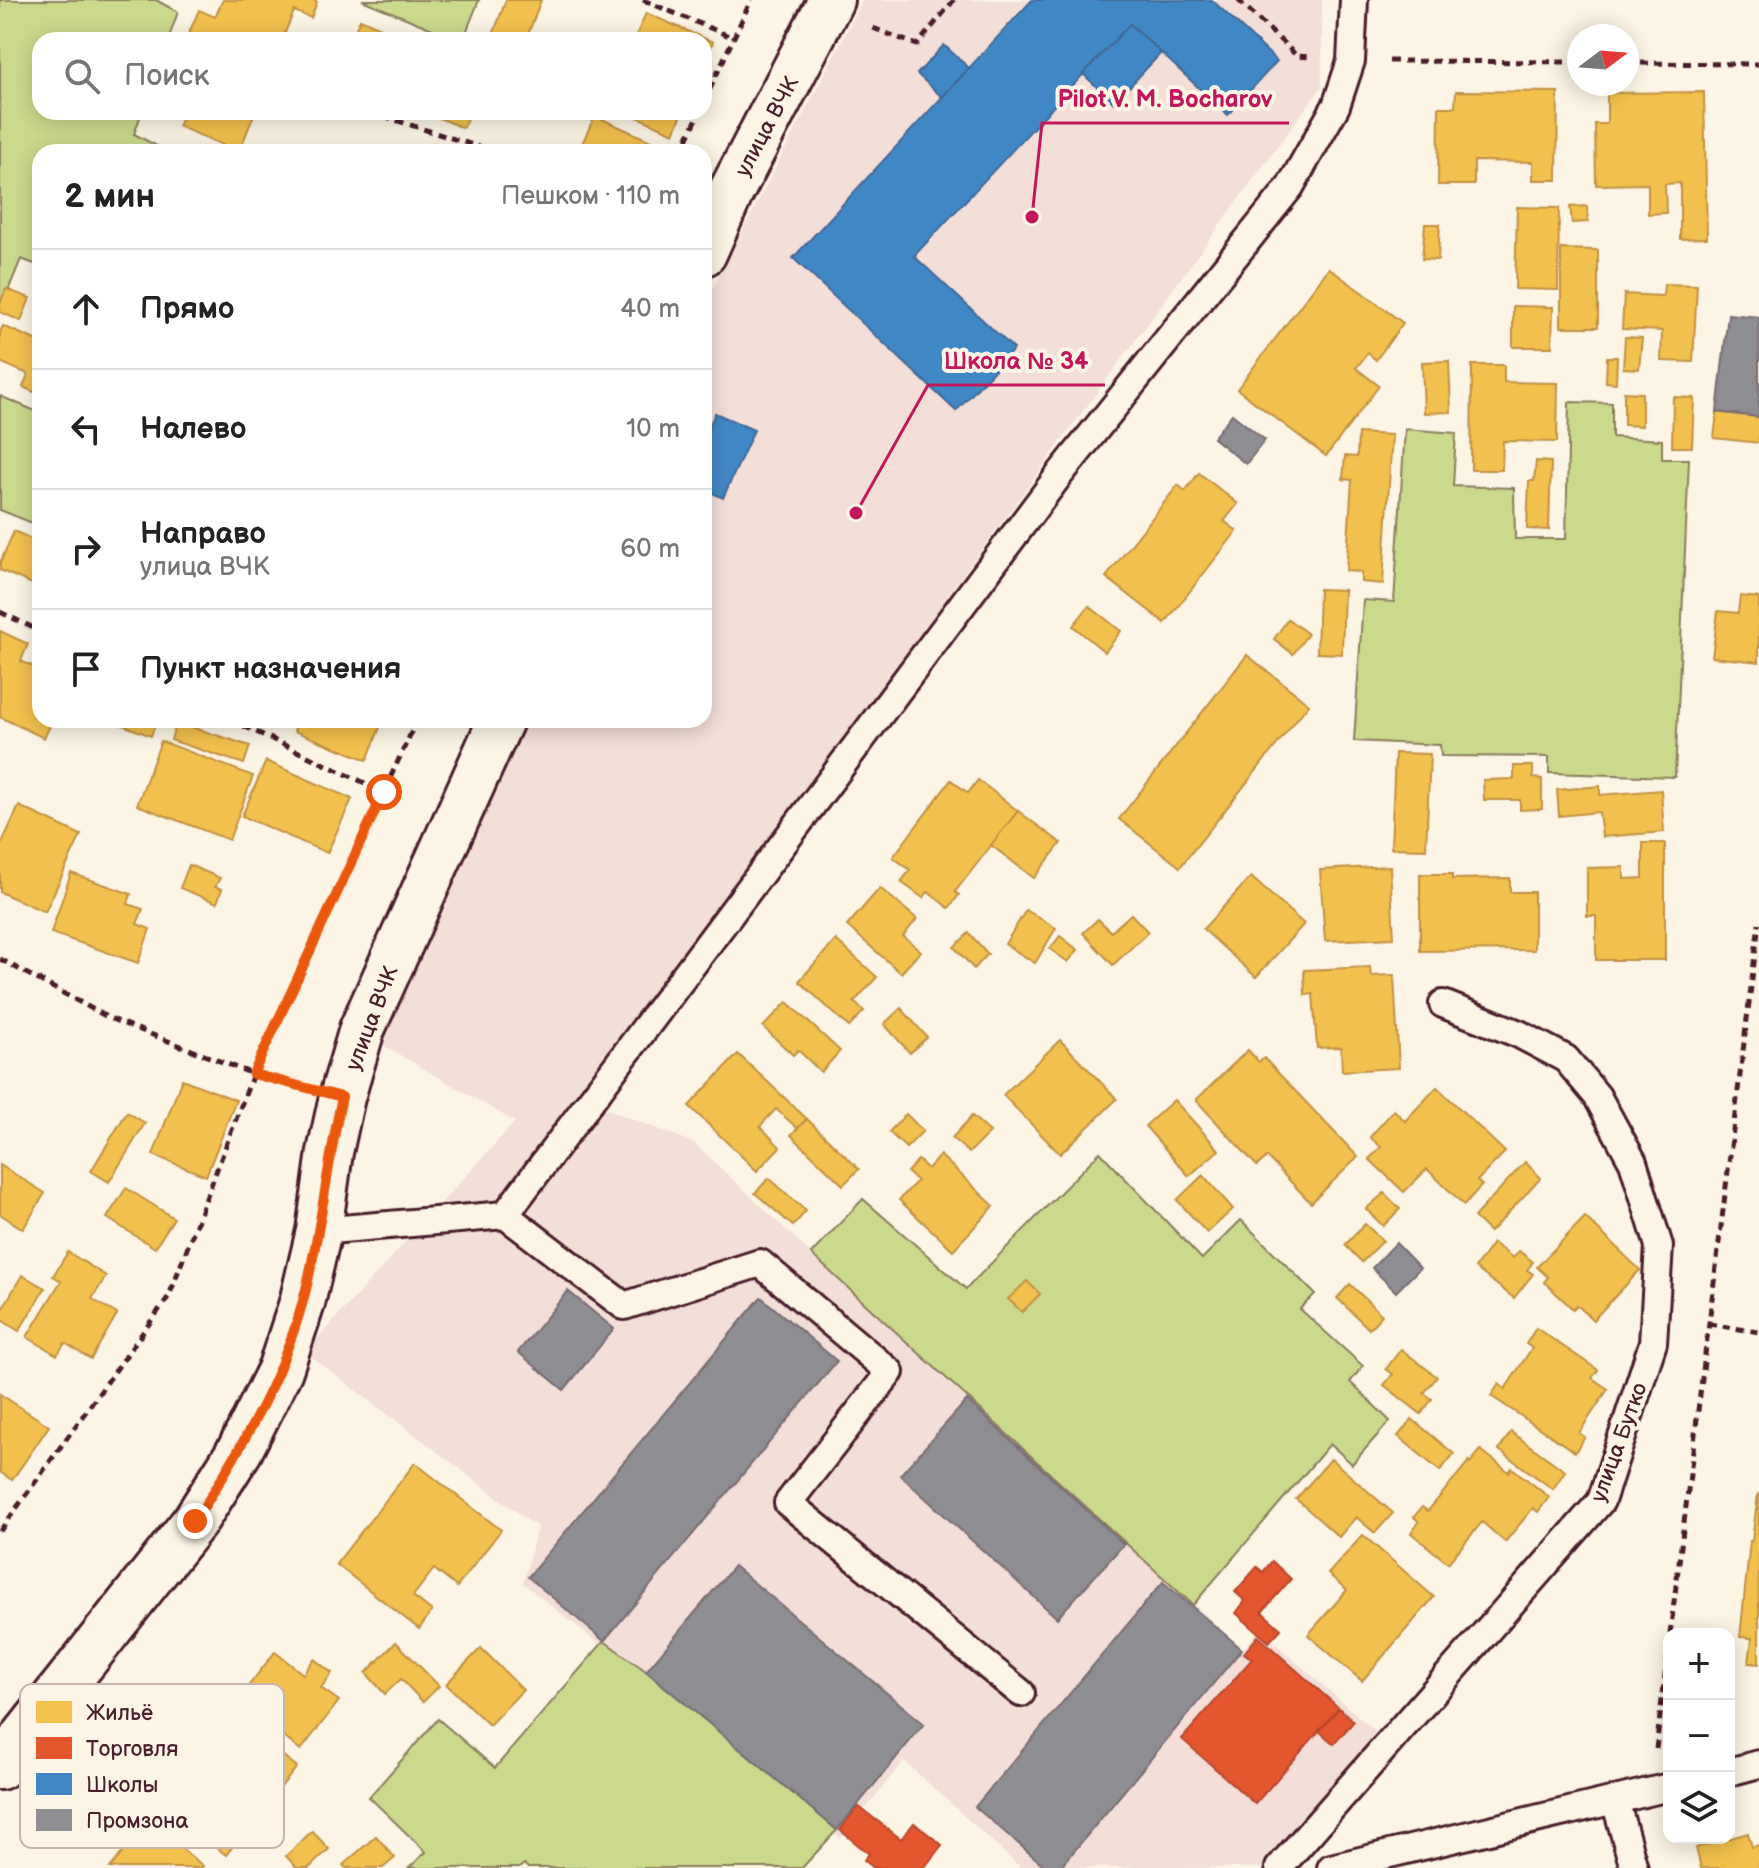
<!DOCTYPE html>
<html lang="ru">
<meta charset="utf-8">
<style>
body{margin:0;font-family:"Balsamiq Sans",sans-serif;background:#f6f6f6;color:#222}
.controls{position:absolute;right:24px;bottom:24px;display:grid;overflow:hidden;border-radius:16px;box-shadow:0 4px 20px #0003}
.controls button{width:72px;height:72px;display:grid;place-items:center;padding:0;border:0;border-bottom:2px solid #e0e0e0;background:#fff;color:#222;font:40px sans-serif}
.compass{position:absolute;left:1567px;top:24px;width:72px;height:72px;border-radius:50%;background:#fff;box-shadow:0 4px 20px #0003;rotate:74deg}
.stop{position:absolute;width:24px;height:24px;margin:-18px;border:6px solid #ea580c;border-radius:50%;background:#fff}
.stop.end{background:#ea580c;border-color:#fff;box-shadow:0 2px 8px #0008}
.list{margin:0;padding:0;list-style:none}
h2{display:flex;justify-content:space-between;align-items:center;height:104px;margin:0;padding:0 32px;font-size:34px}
h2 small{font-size:26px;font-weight:400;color:#767676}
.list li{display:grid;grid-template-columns:52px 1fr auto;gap:24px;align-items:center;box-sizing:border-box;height:120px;padding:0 32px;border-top:2px solid #e0e0e0}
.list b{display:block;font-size:30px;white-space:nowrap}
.list p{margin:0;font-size:26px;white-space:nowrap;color:#767676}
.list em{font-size:26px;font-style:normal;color:#767676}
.icon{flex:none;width:44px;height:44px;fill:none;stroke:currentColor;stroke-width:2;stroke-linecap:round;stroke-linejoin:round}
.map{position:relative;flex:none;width:1759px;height:1868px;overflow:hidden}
.search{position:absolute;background:#fff;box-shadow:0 4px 20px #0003;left:32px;top:32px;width:680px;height:88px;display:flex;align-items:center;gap:20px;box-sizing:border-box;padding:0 28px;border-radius:24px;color:#767676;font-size:30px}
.panel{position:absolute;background:#fff;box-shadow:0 4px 20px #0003;left:32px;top:144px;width:680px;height:584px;border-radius:24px}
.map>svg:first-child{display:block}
.built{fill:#f4ded8}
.green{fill:#cbd98d;stroke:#8a7c5c;stroke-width:2}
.homes{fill:#f2c14e;stroke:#c09044;stroke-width:2}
.shops{fill:#e4572e;stroke:#b6462d;stroke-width:2}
.schools{fill:#3f88c5;stroke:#426897;stroke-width:2}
.industry{fill:#8d8d92;stroke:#796c73;stroke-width:2}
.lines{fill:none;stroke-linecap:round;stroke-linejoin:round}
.service-casing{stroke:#4a1f2b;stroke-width:32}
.secondary-casing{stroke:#4a1f2b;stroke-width:50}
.path{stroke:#4a1f2b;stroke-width:5;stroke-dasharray:8 6;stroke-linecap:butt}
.service{stroke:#fcf5e5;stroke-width:26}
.secondary{stroke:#fcf5e5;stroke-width:44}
.route{stroke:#ea580c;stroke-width:10}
.labels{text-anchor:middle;stroke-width:8;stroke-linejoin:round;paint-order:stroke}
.street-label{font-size:22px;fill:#4a1f2b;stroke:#fcf5e5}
.key{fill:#fcf5e5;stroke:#c7b5ad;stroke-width:2}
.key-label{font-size:22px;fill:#4a1f2b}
.leader{fill:none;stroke:#c2185b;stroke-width:3}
.callout-dot{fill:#c2185b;stroke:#fcf5e5;stroke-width:3}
.callout-label{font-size:24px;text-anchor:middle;font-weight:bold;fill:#c2185b;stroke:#fcf5e5;stroke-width:8;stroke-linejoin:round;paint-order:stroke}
</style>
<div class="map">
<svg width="1759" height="1868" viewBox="0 0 1759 1868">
<rect width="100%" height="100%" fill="#fcf5e5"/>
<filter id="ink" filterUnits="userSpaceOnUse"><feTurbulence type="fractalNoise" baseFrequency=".0125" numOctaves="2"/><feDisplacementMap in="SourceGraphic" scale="16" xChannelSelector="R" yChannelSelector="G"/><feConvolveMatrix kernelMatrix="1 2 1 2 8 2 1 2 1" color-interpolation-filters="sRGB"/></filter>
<g filter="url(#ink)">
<!-- built -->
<polygon class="built" points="863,0 1322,0 1322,86 828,759 574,1096 694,1143 967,1400 1243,1649 1260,1630 1400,1753 1281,1868 1021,1868 904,1761 841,1839 523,1583 537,1527 305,1352 515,1122 376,1041 519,720 704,720 704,305"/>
<!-- green -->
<g class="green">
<polygon points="0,0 156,0 178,12 168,40 40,40 40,112 142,112 134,134 168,152 40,152 40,266 21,259 0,310"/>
<polygon points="362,0 479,0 463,40 459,40"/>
<polygon points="0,396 40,413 40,526 0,510"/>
<polygon points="1569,402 1612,403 1612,437 1662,440 1662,459 1689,459 1675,777 1549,773 1549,757 1441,756 1440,745 1354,741 1363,600 1394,602 1405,429 1456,433 1453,486 1514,488 1515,539 1566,539"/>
<polygon points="1100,1152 1202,1259 1241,1220 1315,1294 1300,1309 1363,1366 1350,1382 1390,1421 1352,1464 1330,1444 1193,1605 811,1254 863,1199 966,1289"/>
<polygon points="604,1641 646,1671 837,1830 802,1868 528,1868 524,1864 519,1868 409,1868 426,1852 369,1797 438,1719 495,1768"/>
</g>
<!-- homes -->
<g class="homes">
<polygon points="223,0 313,0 317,2 311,18 294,11 282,40 206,40 189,33 199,10 215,17"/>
<polygon points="506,0 541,0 526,40 506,40 493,35"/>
<polygon points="646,13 713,42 704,63 704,40 634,40"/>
<polygon points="360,19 408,40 351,40"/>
<polygon points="1456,91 1558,92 1557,180 1533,180 1533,162 1474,161 1474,185 1438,185 1439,107 1455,107"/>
<polygon points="1704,92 1707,238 1680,239 1680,183 1665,184 1666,213 1648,214 1648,184 1596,185 1595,124 1607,124 1607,93"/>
<polygon points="185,112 255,112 239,152 178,126"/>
<polygon points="434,112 470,112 463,128 432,115"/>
<polygon points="626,112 683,112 674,133"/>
<polygon points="595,116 662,146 659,152 578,152"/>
<polygon points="1587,206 1588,222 1572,223 1570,207"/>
<polygon points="1517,207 1559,208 1558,290 1515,289"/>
<polygon points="1425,224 1440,224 1438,260 1422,259"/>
<polygon points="1561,249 1598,250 1598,327 1561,327"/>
<polygon points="1329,268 1403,323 1376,360 1368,353 1356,368 1379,386 1326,456 1237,389"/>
<polygon points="1664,284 1697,285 1693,362 1661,361 1662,331 1622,329 1624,294 1663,296"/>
<polygon points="6,289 30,298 21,321 0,312 0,304"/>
<polygon points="1513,306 1553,307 1552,347 1513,347"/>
<polygon points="3,326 40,342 40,395 23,387 28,374 0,362 0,332"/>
<polygon points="1625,337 1642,338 1639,369 1623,368"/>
<polygon points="1607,357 1617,357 1616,383 1606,382"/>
<polygon points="1449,361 1451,412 1424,413 1422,362"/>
<polygon points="1472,365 1504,365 1504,382 1558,383 1557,442 1503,441 1502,470 1471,470"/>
<polygon points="1624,392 1642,393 1642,426 1624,425"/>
<polygon points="1673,397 1694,398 1692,447 1672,447"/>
<polygon points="1717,412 1759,417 1759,443 1714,438"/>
<polygon points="1358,433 1392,435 1383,584 1361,582 1361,572 1346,571 1352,480 1343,479 1345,456 1357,457"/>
<polygon points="1536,461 1551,462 1549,530 1527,529 1529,481 1534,481"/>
<polygon points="1199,473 1238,504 1224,521 1237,531 1165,623 1106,577 1178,485 1185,491"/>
<polygon points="14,531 40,543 39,587 0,570 0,563"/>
<polygon points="1319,589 1344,590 1342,654 1317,653"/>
<polygon points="1740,596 1759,598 1759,662 1712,657 1718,611 1738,613"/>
<polygon points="1089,606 1121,631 1105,652 1073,626"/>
<polygon points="1288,619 1308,634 1293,654 1274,639"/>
<polygon points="0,631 28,644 21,661 40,670 40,720 53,720 44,738 0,717"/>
<polygon points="1247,655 1309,704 1180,867 1119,819"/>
<polygon points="110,720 157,720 151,736"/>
<polygon points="298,720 383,720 367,760 294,731"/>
<polygon points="176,722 250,746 244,764 171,740"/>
<polygon points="161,741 253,776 229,840 137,805"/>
<polygon points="1395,753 1430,754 1426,849 1391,848"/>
<polygon points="266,761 352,799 327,853 242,816"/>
<polygon points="1514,766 1533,766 1533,778 1542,779 1542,809 1520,810 1520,800 1484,800 1483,780 1514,779"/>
<polygon points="951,780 968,793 978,780 1018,811 955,892 959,895 949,908 928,892 923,898 901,882 910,870 893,857"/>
<polygon points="1600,786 1600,795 1661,790 1664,832 1602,837 1599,812 1559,816 1557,790"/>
<polygon points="19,806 81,835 45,912 0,892 0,847"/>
<polygon points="1018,811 1061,843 1034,878 991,845"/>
<polygon points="1643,843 1665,843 1665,960 1596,960 1596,916 1587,916 1587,868 1624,867 1624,879 1643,878"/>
<polygon points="189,865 220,878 215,887 222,889 217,903 180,888"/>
<polygon points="1390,866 1394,938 1325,941 1320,870"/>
<polygon points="71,873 131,894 128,904 143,909 137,924 150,929 138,963 51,933"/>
<polygon points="1420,874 1452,874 1452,879 1510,878 1510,892 1534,892 1534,950 1420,951"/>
<polygon points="1251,877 1304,924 1256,977 1203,929"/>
<polygon points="880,888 917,919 903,936 921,951 901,973 847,926"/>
<polygon points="1026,910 1056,928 1035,963 1005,944"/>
<polygon points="1131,914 1148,932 1113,965 1083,933 1098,919 1111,932"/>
<polygon points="969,933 988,954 974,969 954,947"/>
<polygon points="1060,936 1078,950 1068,962 1050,949"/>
<polygon points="836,940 877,977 854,1002 864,1011 849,1027 799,981"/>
<polygon points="1370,967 1371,976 1394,975 1399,1068 1342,1071 1341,1047 1317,1048 1313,994 1305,995 1304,970"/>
<polygon points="787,1002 840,1051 821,1072 798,1050 793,1055 763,1027"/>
<polygon points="901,1008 927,1037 910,1053 884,1024"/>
<polygon points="1060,1040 1117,1099 1060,1154 1003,1095"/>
<polygon points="1248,1050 1259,1062 1264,1058 1358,1157 1311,1203 1267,1157 1257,1166 1196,1100"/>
<polygon points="738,1054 807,1119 797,1128 776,1109 760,1126 780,1147 757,1171 689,1106"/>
<polygon points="182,1079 236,1100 206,1176 153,1155"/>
<polygon points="1437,1087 1505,1152 1477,1181 1482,1185 1464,1205 1427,1169 1404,1192 1369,1159 1381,1147 1370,1137 1394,1110 1405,1121"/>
<polygon points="1174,1100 1219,1150 1189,1176 1145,1126"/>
<polygon points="127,1112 145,1123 109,1182 91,1171"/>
<polygon points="906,1114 923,1131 906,1148 889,1132"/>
<polygon points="972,1116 990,1132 969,1153 952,1138"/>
<polygon points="807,1119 859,1169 843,1185 791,1135"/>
<polygon points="940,1155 994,1206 953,1250 899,1200 917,1181 907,1172 918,1160 928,1169"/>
<polygon points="1525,1162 1541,1178 1490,1232 1474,1217"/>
<polygon points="0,1165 45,1193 23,1229 0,1214"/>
<polygon points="1203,1175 1233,1209 1207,1233 1177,1200"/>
<polygon points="769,1178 806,1211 793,1226 755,1193"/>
<polygon points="126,1188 174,1218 155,1248 107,1218"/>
<polygon points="1384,1193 1400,1209 1383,1226 1366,1209"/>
<polygon points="1585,1217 1640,1270 1593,1320 1577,1305 1573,1309 1544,1282 1548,1277 1537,1267"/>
<polygon points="1365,1224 1383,1241 1362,1262 1345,1245"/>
<polygon points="1493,1243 1513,1258 1519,1251 1533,1262 1527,1270 1533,1274 1514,1298 1475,1268"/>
<polygon points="68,1252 106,1276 92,1299 117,1314 91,1359 65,1343 57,1355 27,1337 61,1281 53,1276"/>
<polygon points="22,1275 45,1288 19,1331 0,1319 0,1313"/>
<polygon points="1027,1281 1040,1294 1022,1312 1008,1299"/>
<polygon points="1350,1284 1382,1315 1369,1329 1337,1298"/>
<polygon points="1536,1328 1598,1370 1592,1378 1608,1389 1579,1433 1585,1437 1575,1452 1491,1396 1499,1384 1505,1389 1532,1348 1526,1344"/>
<polygon points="1401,1349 1437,1377 1424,1393 1432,1399 1421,1414 1384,1385 1393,1374 1386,1369"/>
<polygon points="0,1394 49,1426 12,1480 0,1472"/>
<polygon points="1412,1419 1454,1454 1440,1471 1398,1436"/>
<polygon points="1511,1432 1565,1471 1553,1489 1499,1450"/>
<polygon points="1481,1450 1509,1472 1512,1468 1549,1497 1538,1512 1533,1508 1505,1542 1482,1522 1448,1563 1411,1533 1419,1522 1414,1517 1422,1507 1428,1511 1469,1461 1470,1463"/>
<polygon points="1331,1459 1393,1513 1375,1533 1356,1517 1339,1537 1296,1499"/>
<polygon points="415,1463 501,1530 457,1587 434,1569 413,1596 432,1611 419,1629 336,1564"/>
<polygon points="1758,1494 1759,1494 1759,1664 1749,1663 1752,1638 1740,1637 1750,1541 1752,1541"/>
<polygon points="1363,1535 1434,1597 1362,1681 1308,1635 1347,1590 1328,1574"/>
<polygon points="396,1642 439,1686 423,1702 401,1679 385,1694 366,1673"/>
<polygon points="481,1648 523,1690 489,1725 446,1684"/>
<polygon points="275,1652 303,1674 314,1659 332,1673 321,1688 339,1701 301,1750 266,1724 273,1715 243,1693"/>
<polygon points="228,1712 297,1767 226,1855 158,1800"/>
<polygon points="148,1821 203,1866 201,1868 110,1868"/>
<polygon points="312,1831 329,1849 309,1868 297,1868 286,1856"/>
<polygon points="1748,1833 1752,1847 1759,1845 1759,1868 1701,1868 1696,1848"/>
<polygon points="376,1836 395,1858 383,1868 346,1868 343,1865"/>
</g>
<!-- shops -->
<g class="shops">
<polygon points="1272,1561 1291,1579 1262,1612 1281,1629 1269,1642 1236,1613 1245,1601 1235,1592 1257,1567 1263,1572"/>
<polygon points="1258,1636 1339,1708 1255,1804 1182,1739 1252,1659 1244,1653"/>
<polygon points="1339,1708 1354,1721 1334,1744 1319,1731"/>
<polygon points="858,1806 901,1839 914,1823 942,1845 924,1868 874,1868 864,1860 869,1854 840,1830"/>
</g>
<!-- schools -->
<g class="schools">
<polygon points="1032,0 1212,0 1277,61 1228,115 1130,24 914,256 1014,349 956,411 793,258"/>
<polygon points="1130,24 1161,53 1114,103 1083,74"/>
<polygon points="944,45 969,68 942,97 917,74"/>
<polygon points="715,413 754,430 723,498 704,489 704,438"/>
</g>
<!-- industry -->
<g class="industry">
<polygon points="1728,314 1759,317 1759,417 1717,412"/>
<polygon points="1232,414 1265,440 1246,464 1213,438"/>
<polygon points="1396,1243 1420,1268 1396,1292 1372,1268"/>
<polygon points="568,1291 614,1329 564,1390 518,1352"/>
<polygon points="761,1297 837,1361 604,1641 528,1577"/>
<polygon points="967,1400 1124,1544 1057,1618 900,1475"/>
<polygon points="734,1566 924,1724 837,1830 646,1671"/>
<polygon points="1163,1582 1242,1649 1060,1868 1047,1868 975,1807"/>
</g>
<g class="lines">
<!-- service casing -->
<g class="service-casing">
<g id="service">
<polyline points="505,1215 624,1306 760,1263 890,1372 788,1503 1021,1693"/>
<polyline points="319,1231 505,1215 1060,474 1290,187 1336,106 1351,61 1354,0"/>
<polyline points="1729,1772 1759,1764"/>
<polyline points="1279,1868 1601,1501 1653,1343 1659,1246 1633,1162 1597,1096 1566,1059 1519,1034 1443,1004"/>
<polyline points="1331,1868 1615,1800"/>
<polyline points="1634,1868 1615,1800 1669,1787"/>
</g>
</g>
<!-- secondary casing -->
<g class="secondary-casing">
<g id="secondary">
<polyline points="704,253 731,192 831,0"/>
<polyline points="0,1767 195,1521 240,1450 280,1370 302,1303 319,1231 330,1152 342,1097 362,1029 501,720"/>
</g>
</g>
<!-- path -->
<g class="path">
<polyline points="643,0 734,38"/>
<polyline points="1238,0 1297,56 1311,57"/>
<polyline points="873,28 917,45 954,0"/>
<polyline points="1389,61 1579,62"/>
<polyline points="1627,63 1759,64"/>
<polyline points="704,102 751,0"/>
<polyline points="370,112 495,152"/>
<polyline points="681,152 700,112"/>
<polyline points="0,612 40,631"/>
<polyline points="231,720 384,792"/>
<polyline points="0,959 109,1018 253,1074 299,1086"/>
<polyline points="1709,1324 1759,1332"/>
<polyline points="0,1531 169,1296 253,1074 417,720"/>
<polyline points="1670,1634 1759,923"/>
<polyline points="1656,1749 1669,1643"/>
</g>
<!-- service -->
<use href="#service" class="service"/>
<!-- secondary -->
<use href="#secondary" class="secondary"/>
</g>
</g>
<g class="lines" filter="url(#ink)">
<!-- route -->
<path class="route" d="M195 1521C240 1451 281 1381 303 1301 321 1234 327 1165 342 1097L253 1074 384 792"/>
</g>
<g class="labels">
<!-- street labels -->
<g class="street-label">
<text transform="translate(766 126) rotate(-62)" y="8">улица ВЧК</text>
<text transform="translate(371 1018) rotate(-69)" y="8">улица ВЧК</text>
<text transform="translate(1618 1442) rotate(-70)" y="8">улица Бутко</text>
</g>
</g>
<!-- legend -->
<rect x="20" y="1684" width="264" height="164" rx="12" class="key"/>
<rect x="36" y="1701" width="36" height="22" fill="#f2c14e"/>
<rect x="36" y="1737" width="36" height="22" fill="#e4572e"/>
<rect x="36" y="1773" width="36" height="22" fill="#3f88c5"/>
<rect x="36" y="1809" width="36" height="22" fill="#8d8d92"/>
<g class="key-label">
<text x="86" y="1720">Жильё</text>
<text x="86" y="1756">Торговля</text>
<text x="86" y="1792">Школы</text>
<text x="86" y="1828">Промзона</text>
</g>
<!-- callouts -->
<path class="leader" d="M1032 217L1042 123H1289M856 513L928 385H1105"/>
<g class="callout-dot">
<circle cx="1032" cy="217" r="8"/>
<circle cx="856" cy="513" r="8"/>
</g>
<g class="callout-label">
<text x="1165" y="107">Pilot V. M. Bocharov</text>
<text x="1016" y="369">Школа № 34</text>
</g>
</svg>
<div class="controls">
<button>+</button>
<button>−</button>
<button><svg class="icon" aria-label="layers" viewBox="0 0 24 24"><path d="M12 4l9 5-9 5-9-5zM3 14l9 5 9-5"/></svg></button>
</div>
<svg class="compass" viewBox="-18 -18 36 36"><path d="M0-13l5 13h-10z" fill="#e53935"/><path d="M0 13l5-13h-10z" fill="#767676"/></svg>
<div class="stop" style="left:384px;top:792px"></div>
<div class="stop end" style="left:195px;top:1521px"></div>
<div class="search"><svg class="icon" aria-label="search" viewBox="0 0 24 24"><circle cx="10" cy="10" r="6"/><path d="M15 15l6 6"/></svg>Поиск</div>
<section class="panel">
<h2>2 мин<small>Пешком · 110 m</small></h2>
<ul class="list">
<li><svg class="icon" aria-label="ahead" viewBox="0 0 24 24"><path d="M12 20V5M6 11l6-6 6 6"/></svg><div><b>Прямо</b></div><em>40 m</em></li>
<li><svg class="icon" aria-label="left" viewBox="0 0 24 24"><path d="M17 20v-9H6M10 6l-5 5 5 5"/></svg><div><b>Налево</b></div><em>10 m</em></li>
<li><svg class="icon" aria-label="right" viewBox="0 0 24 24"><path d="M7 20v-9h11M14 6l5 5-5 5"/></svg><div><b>Направо</b><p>улица ВЧК</p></div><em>60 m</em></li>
<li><svg class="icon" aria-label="arrive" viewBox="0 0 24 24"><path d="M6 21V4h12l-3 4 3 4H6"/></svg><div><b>Пункт назначения</b></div></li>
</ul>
</section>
</div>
